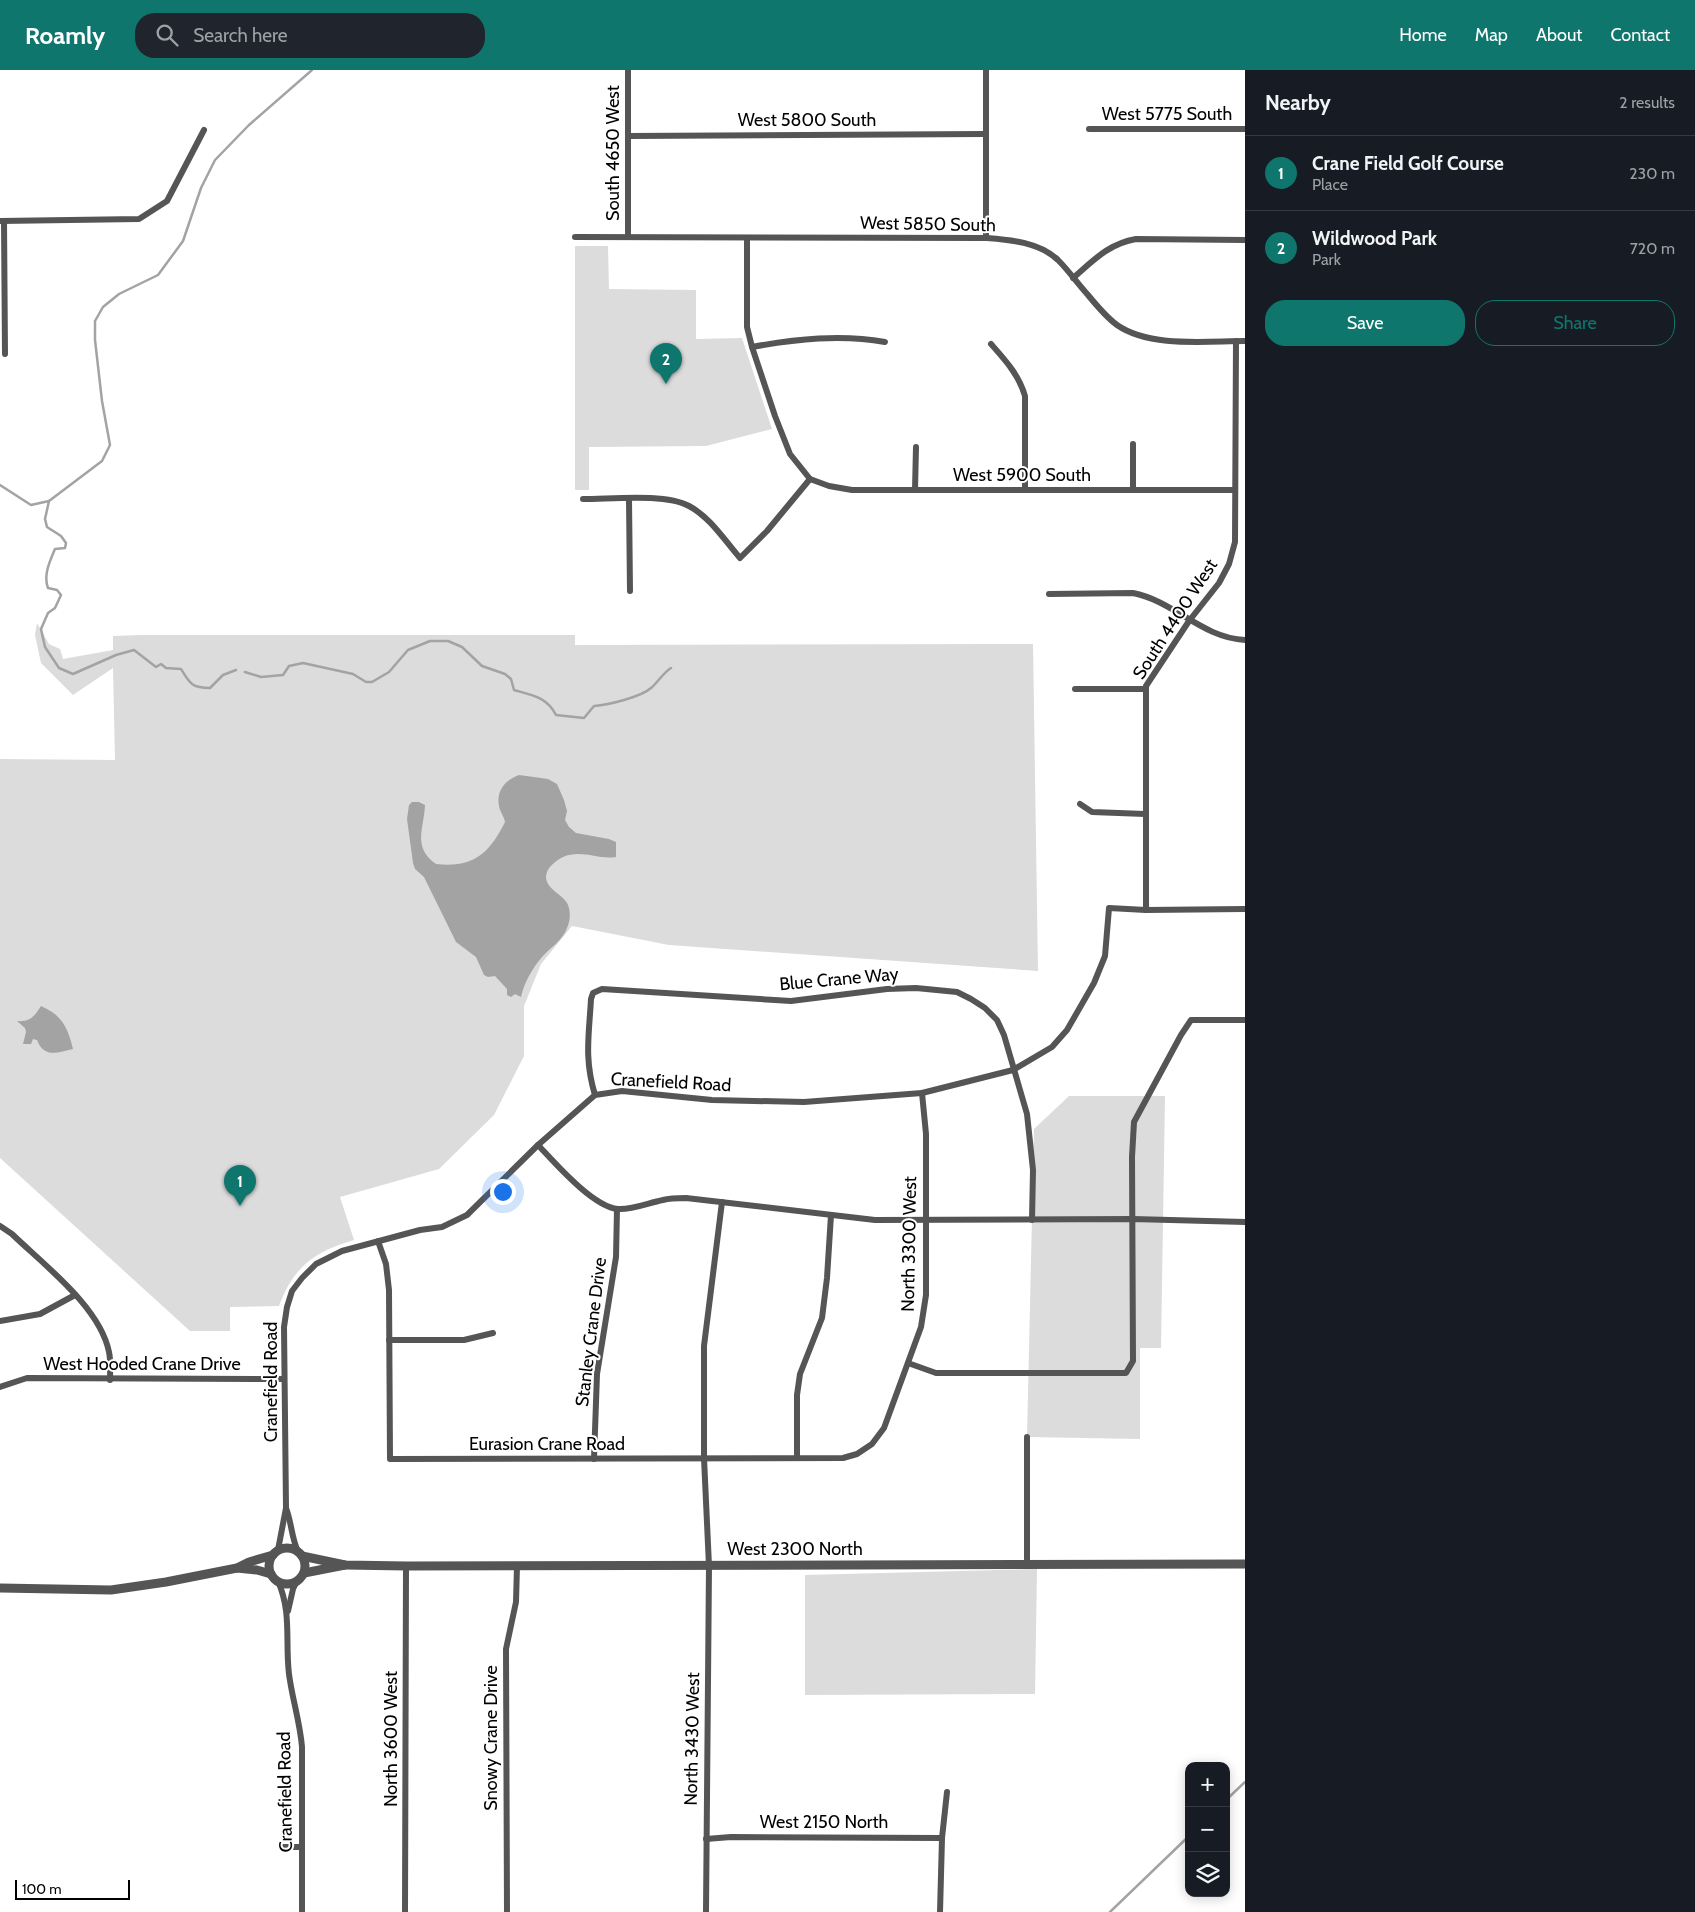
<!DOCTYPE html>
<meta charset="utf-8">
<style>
body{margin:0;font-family:Cabin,sans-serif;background:#20242c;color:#f1f3f6}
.controls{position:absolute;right:15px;bottom:15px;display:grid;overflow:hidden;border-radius:10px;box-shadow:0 2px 12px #0003}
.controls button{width:45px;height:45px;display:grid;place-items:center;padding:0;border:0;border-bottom:1px solid #363941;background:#171b24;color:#f1f3f6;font:25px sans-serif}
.scale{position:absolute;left:15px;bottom:12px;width:115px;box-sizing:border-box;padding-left:5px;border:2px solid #000;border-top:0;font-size:14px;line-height:18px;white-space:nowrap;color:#000;-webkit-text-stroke:4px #fff;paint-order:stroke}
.you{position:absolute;left:502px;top:1121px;width:18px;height:18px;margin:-12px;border:4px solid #fff;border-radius:50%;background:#1a73e8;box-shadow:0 0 0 8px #1a73e833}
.badge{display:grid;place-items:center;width:32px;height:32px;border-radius:50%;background:#0f766e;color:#fff;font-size:16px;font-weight:700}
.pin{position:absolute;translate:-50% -41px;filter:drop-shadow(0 1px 2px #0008)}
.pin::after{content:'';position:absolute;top:26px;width:18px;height:15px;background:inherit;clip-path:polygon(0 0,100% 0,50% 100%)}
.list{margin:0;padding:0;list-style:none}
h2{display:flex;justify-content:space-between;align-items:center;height:65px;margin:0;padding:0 20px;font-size:21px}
h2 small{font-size:16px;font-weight:400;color:#9ea1a6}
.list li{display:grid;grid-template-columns:32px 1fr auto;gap:15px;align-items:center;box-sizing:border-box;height:75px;padding:0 20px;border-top:1px solid #363941}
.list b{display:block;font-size:19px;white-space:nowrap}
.list p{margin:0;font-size:16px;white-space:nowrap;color:#9ea1a6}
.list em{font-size:16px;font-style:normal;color:#9ea1a6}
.actions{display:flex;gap:10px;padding:15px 20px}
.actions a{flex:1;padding:11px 0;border:1px solid #0f766e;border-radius:20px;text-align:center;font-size:18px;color:#0f766e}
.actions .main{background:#0f766e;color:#fff}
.icon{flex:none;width:28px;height:28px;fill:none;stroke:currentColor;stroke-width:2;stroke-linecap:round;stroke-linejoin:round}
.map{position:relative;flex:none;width:1245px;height:1842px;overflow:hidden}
header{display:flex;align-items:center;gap:30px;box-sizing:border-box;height:70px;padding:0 25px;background:#0f766e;color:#fff}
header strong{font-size:24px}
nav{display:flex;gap:28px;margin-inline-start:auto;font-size:18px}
.search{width:350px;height:45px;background:#20242c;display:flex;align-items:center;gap:12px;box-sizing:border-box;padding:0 18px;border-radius:20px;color:#9ea1a6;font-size:19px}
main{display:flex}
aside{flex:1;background:#171b24}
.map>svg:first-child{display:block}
.green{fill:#dcdcdc}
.water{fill:#a3a3a3}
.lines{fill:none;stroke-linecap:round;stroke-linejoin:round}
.stream{stroke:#a3a3a3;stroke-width:2.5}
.minor{stroke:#555;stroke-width:6}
.tertiary{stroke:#555;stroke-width:9}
.labels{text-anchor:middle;stroke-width:4;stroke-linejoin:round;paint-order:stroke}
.street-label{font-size:18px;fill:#000;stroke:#fff}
</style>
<header>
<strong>Roamly</strong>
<div class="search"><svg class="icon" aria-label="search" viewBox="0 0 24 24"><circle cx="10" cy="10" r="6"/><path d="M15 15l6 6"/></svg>Search here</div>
<nav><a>Home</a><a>Map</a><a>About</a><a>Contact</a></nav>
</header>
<main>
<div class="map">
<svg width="1245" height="1842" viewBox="0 0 1245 1842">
<rect width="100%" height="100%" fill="#fff"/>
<!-- green -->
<g class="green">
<polygon points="575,176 608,176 609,219 696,220 696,269 742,268 772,359 706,376 589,377 589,420 575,420"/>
<path d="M37 553 49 574 60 579 63 589 113 580V566L141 565H575V575L1033 574 1038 901 669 875 572 856 541 894 524 936V986L494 1045 439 1099 340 1127 354 1170C314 1182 294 1196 279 1236L230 1237V1261H190L0 1088V689L115 690 113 598 73 625 41 593 35 565Z"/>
<polygon points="1069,1026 1165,1026 1161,1278 1140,1278 1140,1369 1027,1367 1034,1059"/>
<polygon points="1037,1499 1035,1624 805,1625 805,1505"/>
</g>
<!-- water -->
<g class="water">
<path d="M519 705 548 709 557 714 564 730 567 741 565 750 569 757 576 763 609 769 616 772V787C599 790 581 779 563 787 557 790 549 796 547 802 541 818 564 824 568 835 571 842 570 852 567 858 563 870 550 878 542 887 532 899 524 913 521 927L515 924 511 927 507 925V919L495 906 488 907 484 905 476 887 456 872 424 807 415 799 413 793 407 749 409 735 412 732H419L425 735C424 759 412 777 436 794 473 798 489 784 505 752 504 746 500 742 499 736 496 721 505 710 519 705Z"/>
<path d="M41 936C62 945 68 958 73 979 57 983 44 988 37 970L33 969 31 974H23L26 962 25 958 17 951C30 952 34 947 41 936Z"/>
</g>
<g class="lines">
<!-- stream -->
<g class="stream">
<polyline points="0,415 31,435 49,431 102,391 110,375 102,331 95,270 95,251 103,237 119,224 158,205 183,171 201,118 215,90 249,55 312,0"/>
<path d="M49 431 45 449 47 457 61 466 66 473 65 478 55 479C50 491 43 505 48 518L57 520 61 525 55 538 48 543 41 559 45 577 59 598 73 604 116 585 134 580 156 597 161 594 166 598 181 599C190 614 192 618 210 618L223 605 236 600"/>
<path d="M245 602 261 607 283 605 289 596 303 593 353 604 366 612H372L389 602 408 580 430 571H448L462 577 482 596 505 604 511 609 514 620C532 625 547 627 556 645L584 648 594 636C608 635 641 627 651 618 658 612 663 603 671 598"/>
<polyline points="1226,1730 1245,1712"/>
<polyline points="1110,1842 1189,1766"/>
</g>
<!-- minor -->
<g class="minor">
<polyline points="986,0 986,168"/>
<polyline points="1089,59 1245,59"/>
<polyline points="628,66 985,64"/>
<polyline points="0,151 139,149 167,131 204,60"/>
<polyline points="4,151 5,284"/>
<path d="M575 167 986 168C1011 170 1039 172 1058 190 1069 201 1078 214 1088 225 1097 236 1106 247 1117 255 1150 278 1207 271 1245 271"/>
<polyline points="628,167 628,0"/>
<path d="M1073 208C1094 190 1108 174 1136 169L1245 170"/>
<path d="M991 274C1006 291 1019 305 1025 326V420"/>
<path d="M752 277C796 269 841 264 885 272"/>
<polyline points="1133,374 1133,420"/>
<polyline points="810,409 829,416 852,420 1235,420"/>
<polyline points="915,420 916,377"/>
<path d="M583 429C612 429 665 423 689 436 710 447 725 471 740 488L767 461 810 409 790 384 775 346 752 277 747 257V168"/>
<polyline points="629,429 630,521"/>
<path d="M1049 524 1133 523C1174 531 1202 568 1245 570"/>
<polyline points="1075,619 1146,619"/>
<polyline points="1080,734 1092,742 1145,744"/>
<polyline points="1146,840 1146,616 1189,551 1219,513 1229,494 1235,472 1236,271"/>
<path d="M595 1025C584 989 589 965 591 929L593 923 602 919 791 931 887 919 916 918 957 922 971 929 985 938 997 950 1004 965 1027 1044 1033 1100 1032 1150"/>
<path d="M538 1075C555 1093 593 1137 618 1139 632 1140 648 1133 663 1130 670 1128 678 1128 686 1128L875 1150 1133 1149 1245 1152"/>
<path d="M0 1156 12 1164C44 1195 100 1237 109 1282 111 1291 110 1301 110 1310"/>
<polyline points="378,1171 386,1194 389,1220 390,1389 843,1388 857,1384 872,1374 884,1358 921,1257 926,1225 926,1064 922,1023"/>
<polyline points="0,1251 40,1244 75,1225"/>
<polyline points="389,1270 464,1270 493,1263"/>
<polyline points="908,1293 936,1303 1126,1303 1133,1291 1132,1087 1134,1052 1181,965 1191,950 1245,950"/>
<polyline points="0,1317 27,1308 284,1309"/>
<polyline points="1027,1367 1027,1494"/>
<polyline points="797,1388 797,1325 800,1304 822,1248 827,1208 831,1145"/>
<polyline points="594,1389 597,1304 616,1187 617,1139"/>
<path d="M286 1438C292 1454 291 1466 298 1482"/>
<polyline points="278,1480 286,1438 284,1257 287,1237 292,1221 302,1208 316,1194 342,1181 420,1160 442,1157 467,1145 538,1075 595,1025 622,1021 712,1030 804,1032 922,1023 1013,1000 1052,977 1067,960 1094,913 1105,886 1109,838 1146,840 1245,839"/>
<path d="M278 1511C292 1543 285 1571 289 1604 292 1628 300 1652 302 1677V1842"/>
<polyline points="288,1541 293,1519 297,1511"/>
<polyline points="706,1769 731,1767 942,1768"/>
<polyline points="283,1777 302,1777"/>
<polyline points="405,1842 406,1496"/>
<polyline points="507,1842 506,1579 516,1532 517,1496"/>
<polyline points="706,1842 709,1496 704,1388 704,1276 722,1132"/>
<polyline points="940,1842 942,1768 947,1722"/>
</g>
<!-- tertiary -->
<g class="tertiary">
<circle cx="287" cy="1496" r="18"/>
<polyline points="302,1486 345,1495 406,1496 1245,1494"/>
<polyline points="237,1498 257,1500 271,1504"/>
<polyline points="304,1503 345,1495"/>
<polyline points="0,1518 111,1520 166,1512 237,1498 249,1492 273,1485"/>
</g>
</g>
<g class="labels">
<!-- street labels -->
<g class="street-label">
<text x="1167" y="50">West 5775 South</text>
<text x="807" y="56">West 5800 South</text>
<text transform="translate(613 83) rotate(-90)" y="6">South 4650 West</text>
<text transform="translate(928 154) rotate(1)" y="6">West 5850 South</text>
<text x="1022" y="411">West 5900 South</text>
<text transform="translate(1175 549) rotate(-57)" y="6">South 4400 West</text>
<text transform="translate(839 909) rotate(-5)" y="6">Blue Crane Way</text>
<text transform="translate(671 1012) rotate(3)" y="6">Cranefield Road</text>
<text transform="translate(909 1174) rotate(-89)" y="6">North 3300 West</text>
<text transform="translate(591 1262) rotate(-83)" y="6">Stanley Crane Drive</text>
<text x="142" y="1300">West Hooded Crane Drive</text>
<text transform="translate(271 1312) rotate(-90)" y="6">Cranefield Road</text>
<text x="547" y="1380">Eurasion Crane Road</text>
<text x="795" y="1485">West 2300 North</text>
<text transform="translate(491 1668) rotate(-90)" y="6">Snowy Crane Drive</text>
<text transform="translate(391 1669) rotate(-90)" y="6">North 3600 West</text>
<text transform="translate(692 1669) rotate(-89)" y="6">North 3430 West</text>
<text transform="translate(285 1722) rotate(-91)" y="6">Cranefield Road</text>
<text x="824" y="1758">West 2150 North</text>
</g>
</g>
</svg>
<div class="controls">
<button>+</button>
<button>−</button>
<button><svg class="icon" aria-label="layers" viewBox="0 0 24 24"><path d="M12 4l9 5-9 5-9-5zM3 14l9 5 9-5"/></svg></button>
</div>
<div class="scale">100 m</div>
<div class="you"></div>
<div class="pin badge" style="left:240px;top:1136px">1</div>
<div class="pin badge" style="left:666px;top:314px">2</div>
</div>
<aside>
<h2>Nearby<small>2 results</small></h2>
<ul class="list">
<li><span class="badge">1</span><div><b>Crane Field Golf Course</b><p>Place</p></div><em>230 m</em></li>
<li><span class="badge">2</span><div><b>Wildwood Park</b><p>Park</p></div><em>720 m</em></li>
</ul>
<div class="actions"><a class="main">Save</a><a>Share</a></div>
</aside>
</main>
